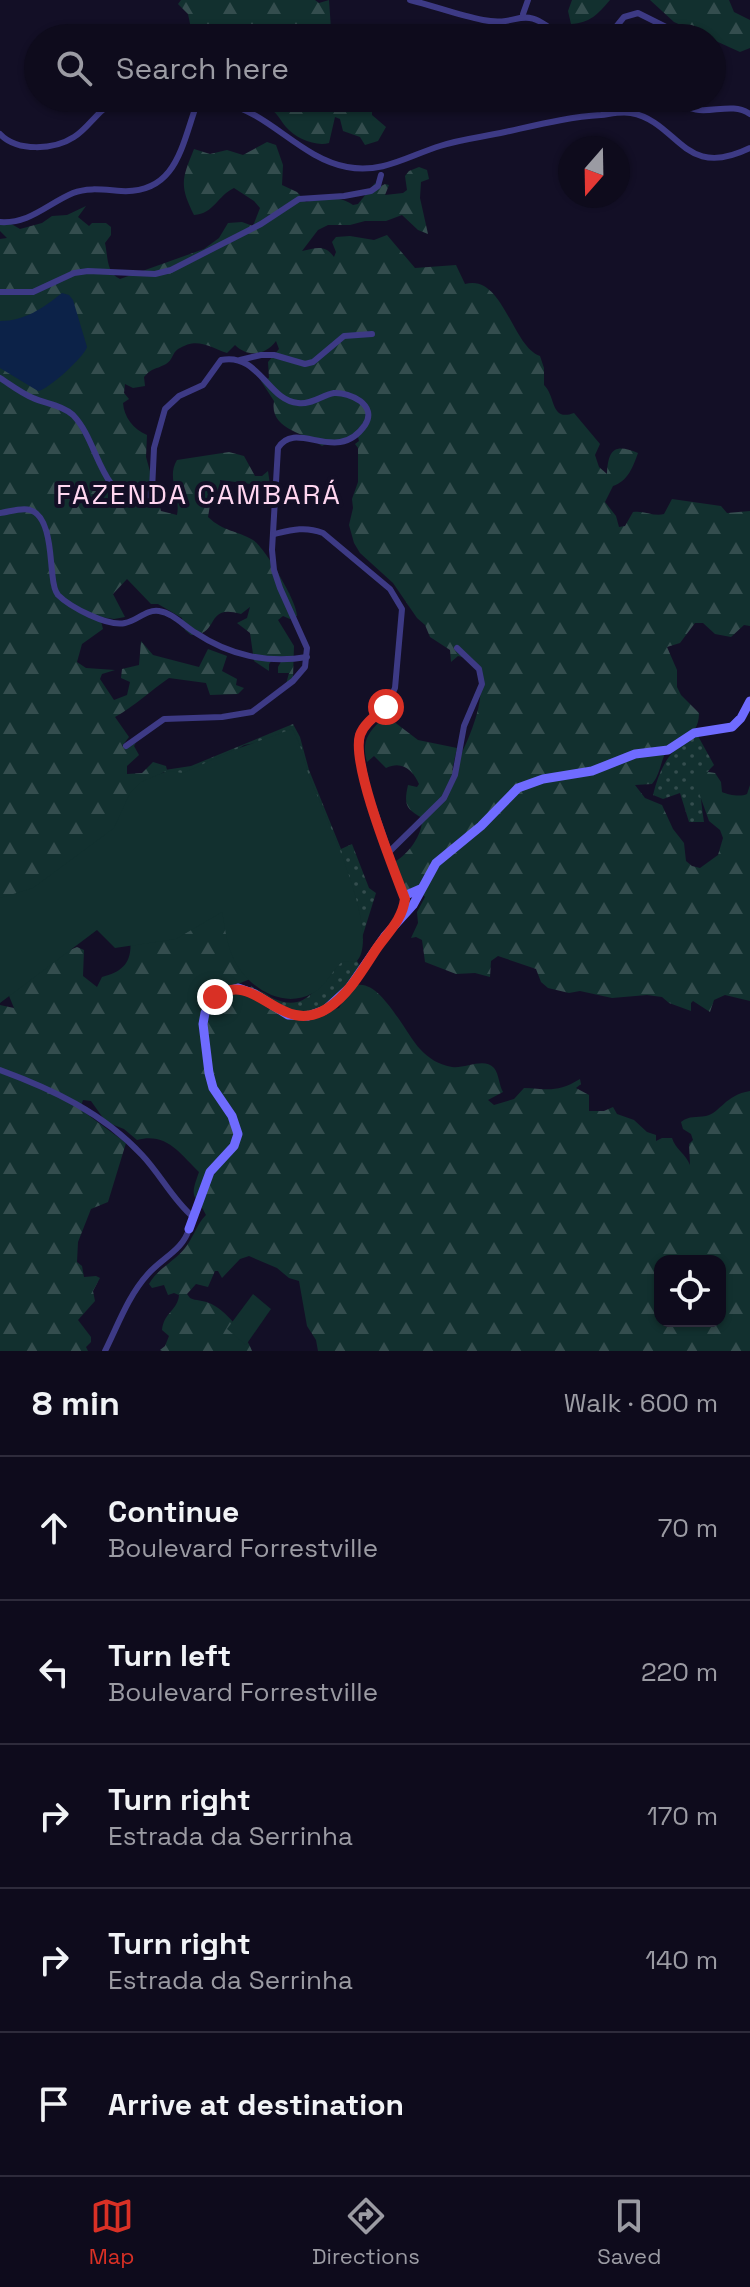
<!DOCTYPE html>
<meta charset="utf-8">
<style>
body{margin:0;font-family:"Space Grotesk",sans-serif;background:#171425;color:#f1f3f6}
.controls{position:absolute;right:24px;bottom:24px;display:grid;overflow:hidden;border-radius:16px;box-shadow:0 2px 6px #0004}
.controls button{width:72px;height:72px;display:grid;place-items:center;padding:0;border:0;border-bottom:2px solid #2e2b3b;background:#0e0b1c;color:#f1f3f6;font:40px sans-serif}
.compass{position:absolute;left:558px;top:136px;width:72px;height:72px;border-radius:50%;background:#0e0b1c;box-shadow:0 2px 6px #0004;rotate:200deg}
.stop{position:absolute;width:24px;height:24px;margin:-18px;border:6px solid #d93025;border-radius:50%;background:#fff}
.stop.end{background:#d93025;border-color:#fff;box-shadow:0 2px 8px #0008}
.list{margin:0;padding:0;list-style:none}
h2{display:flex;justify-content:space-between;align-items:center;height:104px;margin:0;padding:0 32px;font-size:34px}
h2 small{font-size:26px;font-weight:400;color:#9b9ba3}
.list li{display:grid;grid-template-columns:52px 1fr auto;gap:24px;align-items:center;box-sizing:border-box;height:144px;padding:0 32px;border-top:2px solid #2e2b3b}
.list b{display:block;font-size:30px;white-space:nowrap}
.list p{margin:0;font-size:26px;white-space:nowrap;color:#9b9ba3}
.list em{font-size:26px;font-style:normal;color:#9b9ba3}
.icon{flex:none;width:44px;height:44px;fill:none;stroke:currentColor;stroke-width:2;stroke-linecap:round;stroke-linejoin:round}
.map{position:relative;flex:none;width:750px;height:1351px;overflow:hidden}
.search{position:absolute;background:#0e0b1c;box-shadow:0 2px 6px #0004;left:24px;right:24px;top:24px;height:88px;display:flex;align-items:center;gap:20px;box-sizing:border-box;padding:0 28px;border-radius:44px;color:#9b9ba3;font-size:30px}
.sheet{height:824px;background:#0e0b1c}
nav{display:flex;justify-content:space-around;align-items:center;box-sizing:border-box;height:112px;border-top:2px solid #2e2b3b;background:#0e0b1c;font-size:22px;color:#9b9ba3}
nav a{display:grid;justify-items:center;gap:4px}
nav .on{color:#d93025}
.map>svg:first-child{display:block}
.grass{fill:url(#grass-dots)}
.forest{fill:url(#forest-firs);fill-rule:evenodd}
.pitch{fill:#12302f}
.water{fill:#0c2248}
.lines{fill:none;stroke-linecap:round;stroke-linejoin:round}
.street{stroke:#3d3a85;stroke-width:6}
.secondary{stroke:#6f6bff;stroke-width:9}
.route{stroke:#d93025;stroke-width:10}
.labels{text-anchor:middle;stroke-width:8;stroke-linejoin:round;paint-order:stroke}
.neighbourhood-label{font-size:28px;letter-spacing:2px;fill:#ffd6f0;stroke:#130f26}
</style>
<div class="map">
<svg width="750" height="1351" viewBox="0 0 750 1351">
<defs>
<pattern id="grass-dots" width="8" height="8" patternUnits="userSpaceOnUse" patternTransform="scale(2)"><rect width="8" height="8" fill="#12302f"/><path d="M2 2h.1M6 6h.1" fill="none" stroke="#344d4e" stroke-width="1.8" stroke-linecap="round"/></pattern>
<pattern id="forest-firs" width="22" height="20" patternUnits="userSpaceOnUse" patternTransform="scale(2)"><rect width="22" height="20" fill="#12302f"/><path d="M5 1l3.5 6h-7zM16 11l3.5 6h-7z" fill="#344d4e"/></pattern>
</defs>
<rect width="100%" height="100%" fill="#130f26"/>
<!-- grass -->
<g class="grass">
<polygon points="293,724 300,737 309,770 341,849 352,844 369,888 376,893 361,941 282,739 244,745 238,749 240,783 158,771 191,766"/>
<path d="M698 736 714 765C696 781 701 800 704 822H689L680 793 663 799 653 795C659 770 671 743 698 736Z"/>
<path d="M344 959H356L360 966C344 988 321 1023 289 1012 276 1007 262 996 250 989L251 986C300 1018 307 1001 338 962Z"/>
</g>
<!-- forest -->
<g class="forest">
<polygon points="181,0 315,0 319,3 329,0 331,29 336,38 193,38 188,14 178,4"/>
<path d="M572 0H610C598 14 590 23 571 24L568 11Z"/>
<polygon points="650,0 729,0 734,12 750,20 750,48 740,52 674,22"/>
<path d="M263 98H367L372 104V115L386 127 378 141 365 145 360 137 343 131 340 119 335 117 329 143C316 147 295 138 286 127 281 122 277 111 268 108 264 107 259 108 255 108Z"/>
<path d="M267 142 276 145 283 165 282 185 297 192 306 202C323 197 337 195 353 205L358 204 375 183 379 187 385 184 389 185 385 195 403 193 407 190 405 176 409 171 419 167 427 170 429 179 421 182 420 198 428 234 418 230 402 215 386 221H365L350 225H328L318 230 302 251C316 248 325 244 334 257L336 252 332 242 336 237 350 236 374 240 387 235 415 268 456 265 465 284C503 273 512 347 540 356L544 368V385C556 396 550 422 574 413L600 444 595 455 599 467 607 474C608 449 615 443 638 453 633 467 628 481 613 486L605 502 616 516 619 527 625 526 633 512C644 510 654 517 664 514L672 499 721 506 727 513 750 511V626L744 625 731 637 715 634 703 623H695L680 643 667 647 677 670V687L681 695 699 713C699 742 673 736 664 756 660 766 659 776 652 784L635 785 645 798 662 805 673 829 684 843 686 861 692 866 700 868 718 855 723 838 720 830 709 821 693 776 703 771 715 773 721 782 722 792C728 795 741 797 747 794L750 785V1001L725 995 714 1000 710 1012 693 1001 691 1003V1011L669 1003 662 997 647 995 612 998 580 991 569 993 548 988 541 982 536 969 498 956 491 961 490 977 475 973 456 974 425 962 422 940 416 937 411 938 418 923 417 912 425 897 419 890 403 893 395 865 396 861C409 853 423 834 422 818 405 808 404 804 408 785L417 787 419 784C413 770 402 760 386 768L374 756 367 762C362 744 366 735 379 722L393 721 418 740 457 748 452 771C467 746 505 667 458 656L451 662 450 650 430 637 425 625 417 618 393 583 360 553 354 543 349 525 353 508 352 499 358 482V448L355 444 359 441 358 437 330 442 322 446C305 432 269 430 274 401L261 381 269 378 268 362 279 349 276 341C266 355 248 358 235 345L227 353C208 346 197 337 178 349 172 353 173 360 166 364 155 370 153 367 144 377L145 386 133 388 125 384 124 393 129 399 123 403C124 417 133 429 147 435L146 457 161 511 177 515C181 496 166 478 177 460L229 452 244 456 255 476H262L268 471 270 485 265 491 251 484 220 480 222 496 210 505 208 517C224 532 236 530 253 540 264 546 298 603 297 616L290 619 283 616 278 620 294 646 293 677 286 684 289 673H278V667L282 660 274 658 269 664V671L254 661 250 633 237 623 247 618 250 607 241 614C204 603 221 635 191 635L185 630 182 618 158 604H151L127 579 113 594 125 617 114 619 100 617 103 629 82 644 77 662 86 668 115 670 102 674 100 679 114 700 127 695 130 682 121 678 122 669 139 665 141 641 153 655 199 667 208 649 227 656 222 671 237 679 236 685 244 688 238 694 210 695 206 683 169 678C150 691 135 706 115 717L129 737 122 746 129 747 136 743 134 746 139 755 127 766V774L142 773 153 762 166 766 167 770 150 781 141 808 0 938V239L7 238 0 231V222H8L20 229 42 223 52 216 67 215 86 206 78 217 89 226 92 223H106L111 227V235L105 243C108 256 106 273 120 279L204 249 219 238 228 223 242 222 253 226 260 208 254 201 234 188C218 195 214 214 194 215 179 185 182 179 194 149L210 154 227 150 243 155Z"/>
<path d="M222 901 250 979 238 984 243 989C268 985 277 1010 300 1014 311 1015 328 1011 339 1008L345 997 357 985C381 980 405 1033 420 1049 428 1058 439 1065 452 1067 465 1069 484 1057 494 1068 499 1074 499 1085 503 1092L488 1100 494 1105 514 1099 524 1088C548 1089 557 1093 580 1079L581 1084 576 1088 589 1095V1111H604L613 1107 617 1114 634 1120 647 1132 656 1135V1141L662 1138H672C675 1149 686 1154 690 1165L689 1144 693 1140 691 1134 683 1129 681 1122C690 1115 696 1118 706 1116 720 1113 725 1095 750 1091V1351H318L316 1340 307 1326 299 1281 289 1278 277 1268 249 1256 240 1259 222 1278 218 1271H215L208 1287 196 1284 187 1294 190 1298C196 1301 203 1300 209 1303 224 1308 247 1336 252 1351H162L160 1350 165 1346 169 1336 162 1330C164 1312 178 1310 179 1295L174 1293 168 1295 164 1285 152 1288 149 1284C158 1268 174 1262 185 1248 194 1237 196 1225 206 1215 196 1193 188 1202 199 1172 180 1154 167 1132 137 1140L124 1129 106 1122 91 1101 83 1100 80 1109 126 1143 108 1202 91 1209 78 1242 77 1262 82 1266 84 1277 96 1276 100 1278 93 1291 95 1301 78 1320 91 1337V1342L86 1347 88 1351H0V1005L14 1008 7 991 65 952 77 947 84 950 83 976 97 987 102 977C123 972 133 962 130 938ZM660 1261H720V1321H660Z"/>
</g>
<!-- pitch -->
<g class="pitch">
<path d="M292 729C302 744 304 764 311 781 324 813 383 936 356 962L343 961C332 970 326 986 313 993 281 1011 244 985 232 955 226 941 225 926 222 912L176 939 115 948 97 930 0 1003V898L33 888 114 828 130 793 141 782 167 771 183 773 234 750Z"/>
<polygon points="253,1294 271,1309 246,1345 227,1329"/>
</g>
<!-- water -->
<path class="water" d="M62 293 69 295 73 300 87 347C84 357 48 390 38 391L0 368V321C25 321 43 308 62 293Z"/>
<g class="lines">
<!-- street -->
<g class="street">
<path d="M410 0C434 6 458 15 483 20 524 28 519 0 562 38"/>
<polyline points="523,14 528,0"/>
<polyline points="607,38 624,17 638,13 668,28 679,38"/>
<path d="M678 98C697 124 727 98 750 114"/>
<path d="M0 134C17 152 54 150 74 137 89 128 98 109 115 102 131 96 206 99 224 103 270 113 300 158 347 167 382 174 408 156 440 146 461 139 483 137 505 132 537 125 568 117 601 115 610 114 621 111 631 113 679 122 683 181 750 148"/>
<path d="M0 222C30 224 47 204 73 193 88 187 105 190 121 191 174 194 181 150 195 109"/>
<polyline points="0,292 33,292 74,273 88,271 155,274 171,270 261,224 299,199 344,196 371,191 378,186 381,175"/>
<polyline points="240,360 261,355 274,355 305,364 313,362 344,336 372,334"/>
<path d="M0 378C11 385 21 393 33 398 46 404 62 405 73 415 99 442 98 493 140 503L150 496 152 490 154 448 165 409 179 396 203 385 221 360C259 352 268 401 298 403 311 405 322 395 334 393 350 392 378 405 365 425 337 466 296 418 278 448L272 550 274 570 280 588 307 648 305 667 293 681 252 712 222 717 164 719 126 746"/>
<path d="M0 513C9 512 22 507 30 510 50 516 50 555 52 571 53 579 53 589 58 595 70 607 108 627 125 623 137 621 146 609 159 611 173 613 184 626 196 633 229 655 268 664 307 657"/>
<path d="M274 534C291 530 305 526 323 533L390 589 402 609 395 688 386 707 363 729 359 749 368 791 405 899 403 915"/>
<polyline points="388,853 444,798 455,775 464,726 482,684 479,669 457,648"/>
<path d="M0 1070C52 1089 103 1113 142 1155 161 1175 172 1199 193 1217"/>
<path d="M105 1351C118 1325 128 1296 148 1274 162 1258 183 1250 189 1229"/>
</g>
<!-- secondary -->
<g class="secondary">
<polyline points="404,896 420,889"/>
<polyline points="189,1229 210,1172 234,1146 238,1134 232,1116 213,1088 209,1073 203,1024 205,1013 215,997 222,992 238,988 255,994 288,1015 308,1016 325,1010 349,988 385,936 413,905 436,863 481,826 518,788 543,779 592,771 635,754 668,750 694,733 732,727 741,718 750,701"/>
</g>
</g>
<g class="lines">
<!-- route -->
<path class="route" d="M215 997C256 967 280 1039 328 1008 348 995 362 971 375 951 387 933 402 921 405 899 393 867 351 764 360 735 364 723 377 715 386 707"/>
</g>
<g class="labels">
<!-- neighbourhood labels -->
<g class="neighbourhood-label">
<text x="199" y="504">FAZENDA CAMBARÁ</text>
</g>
</g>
</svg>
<div class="controls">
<button><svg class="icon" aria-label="locate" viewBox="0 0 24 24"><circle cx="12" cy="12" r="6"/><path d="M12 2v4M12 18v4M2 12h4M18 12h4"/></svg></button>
</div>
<svg class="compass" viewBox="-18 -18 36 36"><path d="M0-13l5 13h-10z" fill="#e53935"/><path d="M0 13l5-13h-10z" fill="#9b9ba3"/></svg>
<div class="stop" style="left:386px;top:707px"></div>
<div class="stop end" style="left:215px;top:997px"></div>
<div class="search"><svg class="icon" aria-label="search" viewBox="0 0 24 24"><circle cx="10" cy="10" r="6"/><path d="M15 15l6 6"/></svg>Search here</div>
</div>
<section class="sheet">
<h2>8 min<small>Walk · 600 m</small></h2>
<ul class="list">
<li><svg class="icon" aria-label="ahead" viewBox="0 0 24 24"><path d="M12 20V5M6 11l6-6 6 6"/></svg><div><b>Continue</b><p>Boulevard Forrestville</p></div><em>70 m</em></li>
<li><svg class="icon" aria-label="left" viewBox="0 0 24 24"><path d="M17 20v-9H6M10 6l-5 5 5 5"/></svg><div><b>Turn left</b><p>Boulevard Forrestville</p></div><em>220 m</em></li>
<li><svg class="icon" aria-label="right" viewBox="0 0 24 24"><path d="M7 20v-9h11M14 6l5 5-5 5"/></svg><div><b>Turn right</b><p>Estrada da Serrinha</p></div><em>170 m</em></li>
<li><svg class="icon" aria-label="right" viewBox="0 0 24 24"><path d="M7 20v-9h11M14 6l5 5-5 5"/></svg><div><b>Turn right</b><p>Estrada da Serrinha</p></div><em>140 m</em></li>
<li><svg class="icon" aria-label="arrive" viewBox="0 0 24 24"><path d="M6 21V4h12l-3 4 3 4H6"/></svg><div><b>Arrive at destination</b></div></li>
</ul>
</section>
<nav>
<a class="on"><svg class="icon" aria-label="map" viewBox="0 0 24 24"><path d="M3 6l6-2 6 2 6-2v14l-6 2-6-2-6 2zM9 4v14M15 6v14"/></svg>Map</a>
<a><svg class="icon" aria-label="directions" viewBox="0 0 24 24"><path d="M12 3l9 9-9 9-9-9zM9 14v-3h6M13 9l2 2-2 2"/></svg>Directions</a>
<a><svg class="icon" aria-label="saved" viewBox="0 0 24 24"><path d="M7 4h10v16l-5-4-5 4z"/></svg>Saved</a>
</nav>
